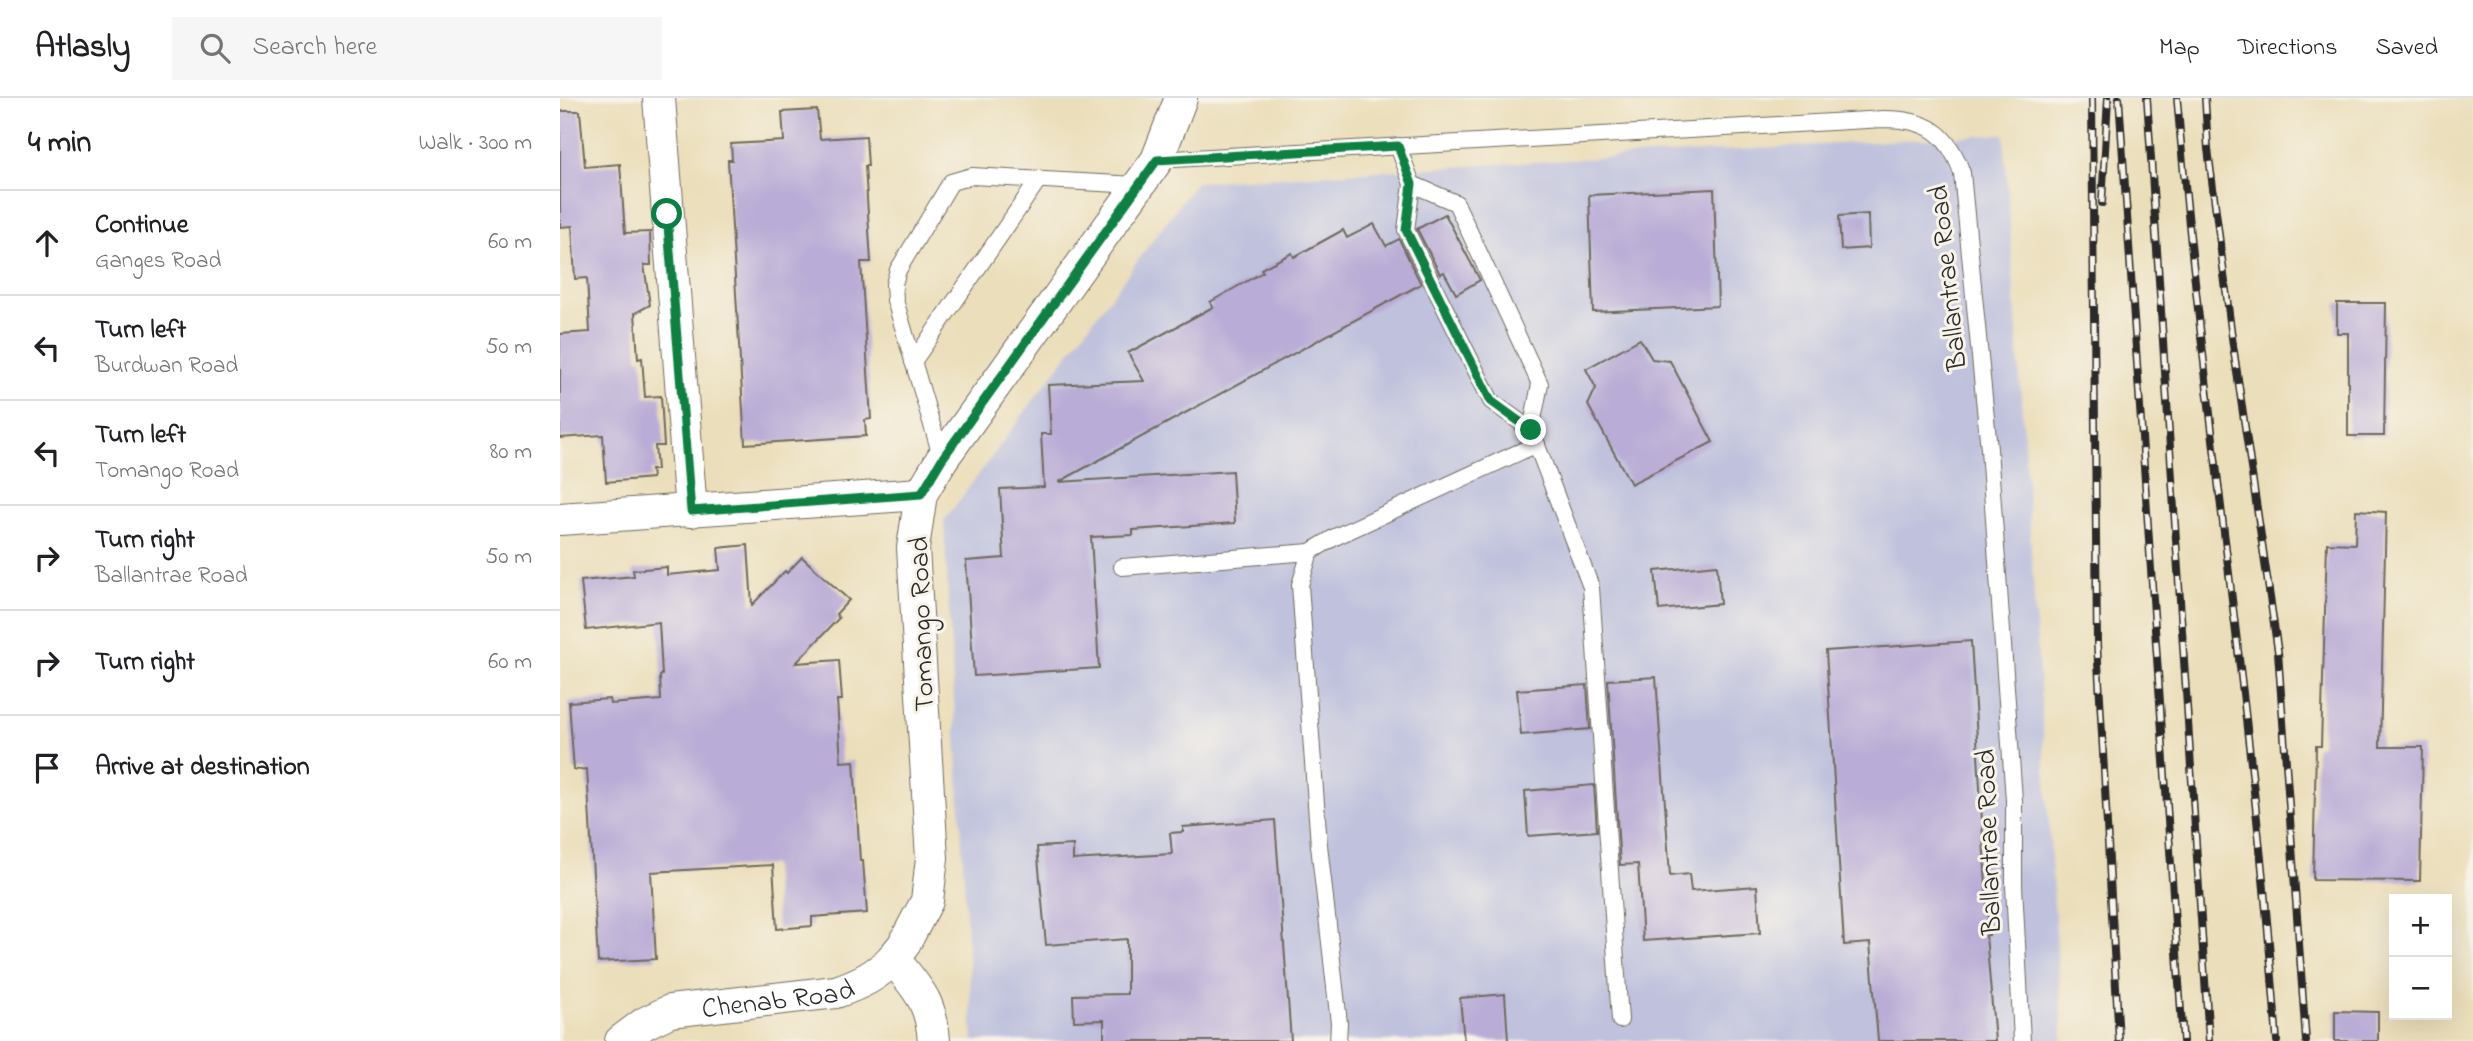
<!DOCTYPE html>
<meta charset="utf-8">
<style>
body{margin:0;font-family:"Indie Flower",sans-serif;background:#f6f6f6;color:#202124}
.controls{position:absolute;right:21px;bottom:21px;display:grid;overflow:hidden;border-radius:0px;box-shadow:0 7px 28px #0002}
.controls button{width:63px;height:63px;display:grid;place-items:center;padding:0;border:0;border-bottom:2px solid #e0e0e0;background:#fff;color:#202124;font:35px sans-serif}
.stop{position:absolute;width:21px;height:21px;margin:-16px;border:5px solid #0b8043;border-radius:50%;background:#fff}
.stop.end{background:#0b8043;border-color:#fff;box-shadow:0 2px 7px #0008}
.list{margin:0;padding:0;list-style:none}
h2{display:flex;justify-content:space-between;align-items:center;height:91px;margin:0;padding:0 28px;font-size:30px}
h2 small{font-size:23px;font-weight:400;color:#757577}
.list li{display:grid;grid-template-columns:46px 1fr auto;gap:21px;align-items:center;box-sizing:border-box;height:105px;padding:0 28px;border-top:2px solid #e0e0e0}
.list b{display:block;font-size:26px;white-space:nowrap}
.list p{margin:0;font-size:23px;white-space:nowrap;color:#757577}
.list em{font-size:23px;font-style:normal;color:#757577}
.icon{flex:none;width:38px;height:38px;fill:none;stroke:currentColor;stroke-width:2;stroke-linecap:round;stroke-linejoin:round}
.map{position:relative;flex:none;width:1913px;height:943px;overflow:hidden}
header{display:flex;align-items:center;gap:42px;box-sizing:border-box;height:98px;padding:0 35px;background:#fff;border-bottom:2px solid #e0e0e0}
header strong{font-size:33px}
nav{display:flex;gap:38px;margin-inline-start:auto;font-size:24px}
.search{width:490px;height:63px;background:#f6f6f6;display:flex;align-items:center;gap:18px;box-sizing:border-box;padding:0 24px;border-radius:0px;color:#757577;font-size:26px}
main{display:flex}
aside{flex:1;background:#fff}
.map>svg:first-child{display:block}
.industrial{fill:#c0c2dd}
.building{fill:#b9acd6}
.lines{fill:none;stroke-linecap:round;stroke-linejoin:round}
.lane-casing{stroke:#6e6a5d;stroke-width:18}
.street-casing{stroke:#6e6a5d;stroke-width:34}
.lane{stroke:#fff;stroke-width:16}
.street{stroke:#fff;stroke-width:32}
.rail-casing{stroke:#2b2b2b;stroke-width:8}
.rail{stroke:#f7f3e8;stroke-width:5;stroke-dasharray:16;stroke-linecap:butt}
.route{stroke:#0b8043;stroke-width:9}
.labels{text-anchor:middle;stroke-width:6;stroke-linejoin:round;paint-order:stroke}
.street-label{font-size:28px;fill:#2b2b2b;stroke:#f7f3e8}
</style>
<header>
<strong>Atlasly</strong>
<div class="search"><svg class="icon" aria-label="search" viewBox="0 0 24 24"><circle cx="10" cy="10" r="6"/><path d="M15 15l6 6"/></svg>Search here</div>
<nav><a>Map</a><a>Directions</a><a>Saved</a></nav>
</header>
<main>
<aside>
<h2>4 min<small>Walk · 300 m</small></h2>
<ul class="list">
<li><svg class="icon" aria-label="ahead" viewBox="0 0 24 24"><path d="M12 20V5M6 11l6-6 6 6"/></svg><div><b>Continue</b><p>Ganges Road</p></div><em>60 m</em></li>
<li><svg class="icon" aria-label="left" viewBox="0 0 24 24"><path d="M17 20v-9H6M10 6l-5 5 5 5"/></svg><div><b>Turn left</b><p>Burdwan Road</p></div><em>50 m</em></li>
<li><svg class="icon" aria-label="left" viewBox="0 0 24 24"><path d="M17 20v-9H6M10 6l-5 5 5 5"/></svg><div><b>Turn left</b><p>Tomango Road</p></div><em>80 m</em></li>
<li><svg class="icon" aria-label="right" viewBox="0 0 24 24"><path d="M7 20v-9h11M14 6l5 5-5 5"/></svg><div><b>Turn right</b><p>Ballantrae Road</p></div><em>50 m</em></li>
<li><svg class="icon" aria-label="right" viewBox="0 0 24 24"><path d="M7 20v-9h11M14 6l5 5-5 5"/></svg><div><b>Turn right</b></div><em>60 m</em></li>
<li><svg class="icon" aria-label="arrive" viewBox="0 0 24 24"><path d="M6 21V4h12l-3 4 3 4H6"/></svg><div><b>Arrive at destination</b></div></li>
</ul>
</aside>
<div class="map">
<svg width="1913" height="943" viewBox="0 0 1913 943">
<rect width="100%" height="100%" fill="#f7f3e8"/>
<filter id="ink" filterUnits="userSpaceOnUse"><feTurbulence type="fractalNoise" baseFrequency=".0143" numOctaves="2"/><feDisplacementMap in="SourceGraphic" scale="14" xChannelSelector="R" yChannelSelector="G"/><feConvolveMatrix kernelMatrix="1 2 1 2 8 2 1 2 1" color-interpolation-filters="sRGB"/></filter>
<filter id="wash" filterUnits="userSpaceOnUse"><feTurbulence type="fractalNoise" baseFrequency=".00686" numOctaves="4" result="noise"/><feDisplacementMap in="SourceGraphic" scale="28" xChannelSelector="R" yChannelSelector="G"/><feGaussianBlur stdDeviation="1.57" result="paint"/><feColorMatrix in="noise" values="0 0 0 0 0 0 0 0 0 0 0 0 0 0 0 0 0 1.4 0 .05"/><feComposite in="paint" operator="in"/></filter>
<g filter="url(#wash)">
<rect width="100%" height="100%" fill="#ebdeba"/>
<!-- industrial -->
<polygon class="industrial" points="1444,36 1503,943 413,943 384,423 636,84"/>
<g id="blocks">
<!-- building -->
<g class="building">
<polygon points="257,12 260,41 306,38 308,68 305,68 311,164 301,164 311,321 305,322 306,338 185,346 168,62 172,62 171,46 224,43 222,14"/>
<polygon points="0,13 20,13 25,69 60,66 65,135 90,134 91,167 84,167 90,207 75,215 78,261 82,260 85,299 101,298 104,348 95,348 97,372 91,372 92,380 46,384 43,337 0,340 0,236 30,234 27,180 15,181 12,128 0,129"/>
<polygon points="1154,91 1158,208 1033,214 1029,97"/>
<polygon points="885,116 920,182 896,196 884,174 880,176 857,131"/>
<polygon points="1308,116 1309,150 1281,152 1279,118"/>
<polygon points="814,126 826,148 839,141 861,186 499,384 672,373 675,425 573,432 573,437 531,439 539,570 414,578 406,463 444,460 440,391 484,389 481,336 491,336 488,287 584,283 568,255 653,209 650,204 703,174 701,171 732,155 734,159 783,132 787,140"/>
<polygon points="1777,205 1826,205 1824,338 1788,338 1788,235 1777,235"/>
<polygon points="1080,241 1092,261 1110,263 1153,344 1071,386 1028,307 1036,290 1026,271"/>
<polygon points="1796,412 1826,414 1820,649 1863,649 1860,783 1753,782 1756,648 1761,648 1767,445 1795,446"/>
<polygon points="188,447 192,507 225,473 227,475 242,459 289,502 276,516 279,520 236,565 279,562 282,602 277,602 281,664 294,663 300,763 303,763 307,815 252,819 252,828 217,831 213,767 91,774 96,861 38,864 27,671 14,672 9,604 49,601 50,606 101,602 100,578 102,577 99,524 26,532 21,483 74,478 73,472 107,469 107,477 160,472 158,450"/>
<polygon points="1157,467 1160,506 1099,512 1095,473"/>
<polygon points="1411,543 1429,837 1426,837 1435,943 1318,943 1310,845 1284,847 1266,553"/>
<polygon points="1096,579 1110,778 1129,776 1131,793 1197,788 1200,835 1083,843 1078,766 1060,767 1048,582"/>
<polygon points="1027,587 1030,631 961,637 957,592"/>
<polygon points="1034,687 1037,733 968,738 965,693"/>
<polygon points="715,722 731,943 544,943 544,922 514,923 513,897 567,896 567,841 486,847 477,749 513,747 513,762 612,756 610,735 623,734 623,729"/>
<polygon points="945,896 948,943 904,943 900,900"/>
<polygon points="1775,913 1818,914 1818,943 1775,943"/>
</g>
</g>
</g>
<g filter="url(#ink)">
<use href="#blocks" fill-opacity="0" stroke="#6e6a5d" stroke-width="2"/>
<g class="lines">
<!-- lane casing -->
<g class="lane-casing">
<g id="lane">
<polyline points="838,48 852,86 846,132 931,303 971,332 1031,489 1060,922"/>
<path d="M597 62 1324 21C1366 21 1388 34 1402 75L1429 351 1454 702V788L1462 943"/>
<polyline points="852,86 896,105 980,286 971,332"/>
<polyline points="353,264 479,81"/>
<polyline points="382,361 335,202 334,186 338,172 391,84 412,78 577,87"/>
<polyline points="562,469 750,454"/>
<polyline points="778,943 779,925 759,747 740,487 750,454 775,439 977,346"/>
</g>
</g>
<!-- street casing -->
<g class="street-casing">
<g id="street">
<polyline points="99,0 131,413"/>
<polyline points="0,421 361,396"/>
<path id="s1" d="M61 943 85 925 110 913 276 894C299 886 317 878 333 860"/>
<path d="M374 943C371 902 358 892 333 860L343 848 367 803 372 760 353 450 361 396 382 361 597 62 621 0"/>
</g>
</g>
<!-- lane -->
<use href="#lane" class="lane"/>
<!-- street -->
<use href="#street" class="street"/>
<!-- rail casing -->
<g class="rail-casing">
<g id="rail">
<polyline points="1532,0 1537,546 1559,943"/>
<polyline points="1559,0 1623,943"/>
<polyline points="1587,0 1649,943"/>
<path d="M1617 0C1644 315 1694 628 1717 943"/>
<polyline points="1645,0 1648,51 1673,247 1718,554 1746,943"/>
<polyline points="1542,105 1548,0"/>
</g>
</g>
<!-- rail -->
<use href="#rail" class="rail"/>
</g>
</g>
<g class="lines" filter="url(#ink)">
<!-- route -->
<polyline class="route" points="107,116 131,413 361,396 382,361 597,62 838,48 852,86 846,132 931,303 971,332"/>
</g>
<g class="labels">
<!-- street labels -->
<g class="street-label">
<text transform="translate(1386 180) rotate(-96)" y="10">Ballantrae Road</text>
<text transform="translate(360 526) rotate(-92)" y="10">Tomango Road</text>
<text transform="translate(1427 744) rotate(-92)" y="10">Ballantrae Road</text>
<text dy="10" stroke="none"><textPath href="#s1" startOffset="166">Chenab Road</textPath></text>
</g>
</g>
</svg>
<div class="controls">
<button>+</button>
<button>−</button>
</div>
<div class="stop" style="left:107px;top:116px"></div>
<div class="stop end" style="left:971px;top:332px"></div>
</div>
</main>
